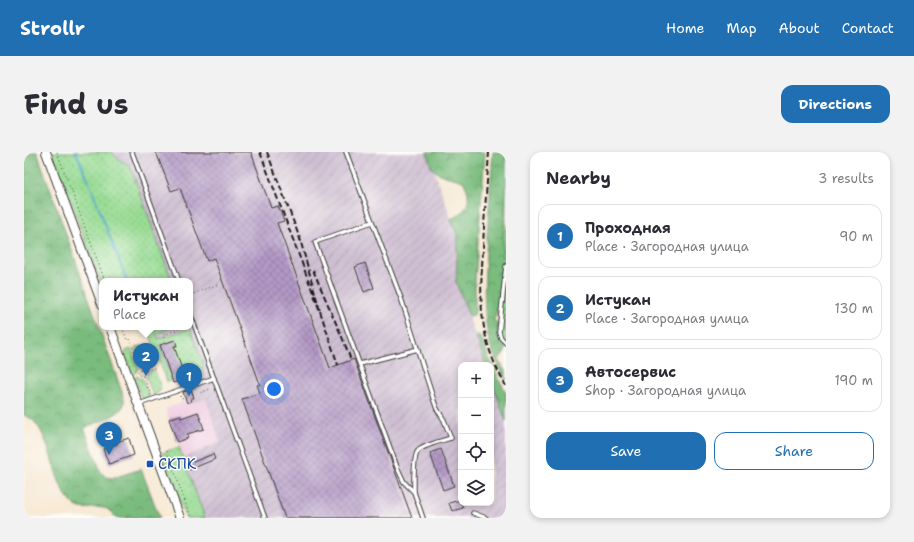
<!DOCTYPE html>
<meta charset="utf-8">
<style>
body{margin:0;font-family:"Shantell Sans",sans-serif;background:#f2f2f3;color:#2b2b33}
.controls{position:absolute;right:12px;bottom:12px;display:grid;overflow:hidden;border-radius:8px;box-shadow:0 2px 6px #0003}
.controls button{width:36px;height:36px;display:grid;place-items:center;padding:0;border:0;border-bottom:1px solid #e1e1e2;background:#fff;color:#2b2b33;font:20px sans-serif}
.you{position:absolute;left:250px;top:237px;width:14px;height:14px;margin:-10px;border:3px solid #fff;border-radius:50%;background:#1a73e8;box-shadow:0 0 0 6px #1a73e833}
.badge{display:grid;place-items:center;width:26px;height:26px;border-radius:50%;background:#1f6fb2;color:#fff;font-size:13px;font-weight:700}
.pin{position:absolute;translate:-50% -33px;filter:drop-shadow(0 1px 2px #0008)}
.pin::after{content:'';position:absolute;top:21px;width:14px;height:12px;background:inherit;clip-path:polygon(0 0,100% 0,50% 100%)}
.popup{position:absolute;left:75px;top:126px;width:94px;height:52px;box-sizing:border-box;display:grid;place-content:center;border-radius:8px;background:#fff;filter:drop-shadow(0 1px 3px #0005);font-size:13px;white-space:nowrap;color:#7c7c81}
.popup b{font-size:15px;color:#2b2b33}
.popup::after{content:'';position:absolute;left:50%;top:100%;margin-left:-8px;border:8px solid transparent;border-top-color:#fff}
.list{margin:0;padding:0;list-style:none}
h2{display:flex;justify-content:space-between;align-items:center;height:52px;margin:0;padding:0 16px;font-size:17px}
h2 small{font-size:13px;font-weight:400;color:#7c7c81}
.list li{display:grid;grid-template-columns:26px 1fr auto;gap:12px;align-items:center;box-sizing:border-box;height:64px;margin:0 8px 8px;padding:0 8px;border:1px solid #e1e1e2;border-radius:12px}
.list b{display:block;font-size:15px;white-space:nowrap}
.list p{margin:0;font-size:13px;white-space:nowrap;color:#7c7c81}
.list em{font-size:13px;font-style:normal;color:#7c7c81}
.actions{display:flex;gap:8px;padding:12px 16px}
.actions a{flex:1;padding:9px 0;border:1px solid #1f6fb2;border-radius:12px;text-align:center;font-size:14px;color:#1f6fb2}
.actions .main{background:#1f6fb2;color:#fff}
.icon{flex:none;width:22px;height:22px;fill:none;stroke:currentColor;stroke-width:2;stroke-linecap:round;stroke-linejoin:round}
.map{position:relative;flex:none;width:482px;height:366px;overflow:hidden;border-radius:12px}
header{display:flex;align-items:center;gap:24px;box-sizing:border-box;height:56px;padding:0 20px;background:#1f6fb2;color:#fff}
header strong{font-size:19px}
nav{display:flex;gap:22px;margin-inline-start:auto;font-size:14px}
.intro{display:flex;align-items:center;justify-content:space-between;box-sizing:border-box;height:96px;padding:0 24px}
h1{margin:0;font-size:28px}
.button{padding:10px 18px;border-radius:12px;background:#1f6fb2;color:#fff;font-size:14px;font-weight:700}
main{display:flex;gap:24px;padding:0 24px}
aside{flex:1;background:#fff;border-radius:12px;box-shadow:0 2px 6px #0003}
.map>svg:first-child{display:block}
.built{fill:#f1d0e3}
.industrial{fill:url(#industrial-furrows)}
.grass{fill:url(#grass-dots);stroke:#5a7c58}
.forest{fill:url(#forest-crowns);stroke:#4b6c4d}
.green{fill:#99dc94;stroke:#5a7c58}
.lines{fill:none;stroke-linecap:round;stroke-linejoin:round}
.stream{stroke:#50a7cc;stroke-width:2}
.building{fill:url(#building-cross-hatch)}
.service-casing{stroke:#3d3b38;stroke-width:5.5}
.tertiary-casing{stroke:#3d3b38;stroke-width:10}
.path{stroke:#3d3b38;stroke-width:1;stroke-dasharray:1 3;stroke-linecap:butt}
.service{stroke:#fff;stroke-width:3.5}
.tertiary{stroke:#fff;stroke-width:8}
.rail{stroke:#1c1c1c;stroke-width:2;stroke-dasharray:6 3;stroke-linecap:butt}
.transit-dot{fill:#1a4fb4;stroke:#fdfcf7;stroke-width:1.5}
.labels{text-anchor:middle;stroke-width:3;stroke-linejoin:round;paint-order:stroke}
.transit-label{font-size:15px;fill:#164399;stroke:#fdfcf7;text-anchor:start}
</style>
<header>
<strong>Strollr</strong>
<nav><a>Home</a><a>Map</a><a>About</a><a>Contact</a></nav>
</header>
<div class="intro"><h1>Find us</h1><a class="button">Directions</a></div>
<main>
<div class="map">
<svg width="482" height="366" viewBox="0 0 482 366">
<defs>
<pattern id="industrial-furrows" width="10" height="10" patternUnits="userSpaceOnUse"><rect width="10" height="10" fill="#cebed1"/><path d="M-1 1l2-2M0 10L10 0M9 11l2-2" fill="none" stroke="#b0a3b3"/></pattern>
<pattern id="grass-dots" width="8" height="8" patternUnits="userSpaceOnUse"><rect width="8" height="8" fill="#99dc94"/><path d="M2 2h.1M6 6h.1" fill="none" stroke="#83bc7f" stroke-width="1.8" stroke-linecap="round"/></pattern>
<pattern id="forest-crowns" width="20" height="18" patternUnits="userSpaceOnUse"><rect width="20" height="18" fill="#7abc7e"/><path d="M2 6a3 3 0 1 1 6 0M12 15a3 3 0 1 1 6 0" fill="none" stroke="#639866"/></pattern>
<pattern id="building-cross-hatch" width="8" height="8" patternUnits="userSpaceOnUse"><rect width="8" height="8" fill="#b399c6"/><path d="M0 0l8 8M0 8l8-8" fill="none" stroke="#917ca0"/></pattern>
</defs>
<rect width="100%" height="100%" fill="#fdfcf7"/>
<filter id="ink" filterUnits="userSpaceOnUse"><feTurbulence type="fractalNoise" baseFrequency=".025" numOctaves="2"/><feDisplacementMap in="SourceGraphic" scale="8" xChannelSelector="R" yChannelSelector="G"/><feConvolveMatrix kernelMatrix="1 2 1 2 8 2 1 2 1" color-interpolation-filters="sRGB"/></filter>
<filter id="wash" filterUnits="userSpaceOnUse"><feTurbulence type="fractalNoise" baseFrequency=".012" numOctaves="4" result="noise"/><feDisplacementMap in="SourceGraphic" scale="16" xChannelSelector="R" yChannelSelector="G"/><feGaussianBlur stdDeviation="0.9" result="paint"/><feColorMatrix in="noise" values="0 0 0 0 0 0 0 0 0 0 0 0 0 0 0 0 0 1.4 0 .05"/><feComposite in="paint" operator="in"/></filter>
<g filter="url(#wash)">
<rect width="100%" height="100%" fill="#f7e9d5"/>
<!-- built -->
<polygon class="built" points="182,247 197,291 159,306 141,257 162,249 163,251 168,249 170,251"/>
<!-- industrial -->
<polygon class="industrial" points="67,0 403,0 434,85 432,130 462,213 437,213 437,351 467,351 467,227 482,269 482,366 181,366 159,306 196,290 182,247 169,251 168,249 163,251 155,229 136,193 129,175 166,175 166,129 113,129"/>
<!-- grass -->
<g class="grass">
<polygon points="28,0 87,0 93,6 106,14 148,129 78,129 78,134"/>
<path d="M123 175H151L132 182 134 187 166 176 180 214C176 221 171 223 164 225L162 219 159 220 150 195 153 193H136L148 228 143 230Z"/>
<polygon points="118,194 122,196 128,215 123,217 122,214 118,215 111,196"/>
<polygon points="107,197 115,217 112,218 113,220 108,222 101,203 102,199"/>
<path d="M130 218C132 223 139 235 135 240 133 242 130 243 129 243L122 225 125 223 124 220Z"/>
<polygon points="114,224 115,227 118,226 125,245 120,247 117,245 110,225"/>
<polygon points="155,295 181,366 162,366 138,301"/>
</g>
<!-- forest -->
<g class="forest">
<path d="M0 0H13L98 240C99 244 101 248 100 252 97 264 70 271 60 276L77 320 82 325 89 326 117 317 136 366H92C89 363 87 359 83 357 71 352 59 362 48 351 28 330 29 290 10 269 8 266 3 265 0 263Z"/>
<path d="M403 0H461L451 129V160L450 163 445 164 432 130 434 85 427 67C432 64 438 62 441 57 447 49 444 37 439 29 429 25 415 25 408 16 406 12 404 5 403 0Z"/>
<path d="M469 0H482V33L475 157 472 162 470 168 474 173V185L482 193V198L475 207 480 218 482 219V228C476 217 470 205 466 192 457 159 461 119 463 85 465 57 467 28 469 0Z"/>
<polygon points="454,183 457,185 465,206 482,241 482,269 467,227 467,213 462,213 452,184"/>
</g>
<!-- green -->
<polygon class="green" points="482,33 482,193 474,185"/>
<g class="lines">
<!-- stream -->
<polyline class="stream" points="52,0 63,25 103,129"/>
</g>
<g id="blocks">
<!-- building -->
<g class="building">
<polygon points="132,0 227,0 247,56 254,54 260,69 253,71 306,216 330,207 388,366 261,366 218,247 236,241 233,233 236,232 190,106 183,109 156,36 147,39"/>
<polygon points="341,111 350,136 340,140 331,115"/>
<polygon points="151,188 153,194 150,194 159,220 162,219 164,225 162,226 163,232 157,234 155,229 149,231 136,193"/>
<polygon points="167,237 170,246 167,246 168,249 163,251 159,240"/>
<polygon points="174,260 180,277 163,282 164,286 153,290 145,267 156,263 157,266"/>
<polygon points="105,286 110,303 85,312 79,297 93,292 93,290"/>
<polygon points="417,297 430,334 419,338 406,301"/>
<polygon points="189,302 191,307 165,318 162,310 167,308 169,310"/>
<polygon points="436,348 439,356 428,359 425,351"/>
</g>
</g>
</g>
<g filter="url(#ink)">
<use href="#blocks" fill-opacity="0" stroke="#3d3b38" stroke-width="1"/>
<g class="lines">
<!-- service casing -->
<g class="service-casing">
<g id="service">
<polyline points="108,0 155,129"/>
<path d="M322 0 378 149 410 249 413 257 420 268 427 286C420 288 398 294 394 299 389 304 390 332 390 340"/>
<polyline points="348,70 291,90 373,315 380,330 390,340 399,366"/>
<polyline points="482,114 475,180 477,186 482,191"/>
<polyline points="166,161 241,366"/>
<polyline points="336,212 394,197"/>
<polyline points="115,252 190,226"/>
<polyline points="449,361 462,366"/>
</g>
</g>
<!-- tertiary casing -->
<g class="tertiary-casing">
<g id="tertiary">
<polyline points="22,0 78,152"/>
<polyline points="86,175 156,366"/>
</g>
</g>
<!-- path -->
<g class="path">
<polyline points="33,0 81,129"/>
<polyline points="166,143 195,132"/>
<polyline points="98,175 103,188"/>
<polyline points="106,187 117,218 114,219 116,224 123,222 121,217 117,218"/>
<polyline points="141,190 139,183 160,175"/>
<polyline points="122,219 133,215"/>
<polyline points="119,224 127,243"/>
<polyline points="169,243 187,237"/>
<polyline points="156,244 157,247 161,246"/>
<polyline points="143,299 167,366"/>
</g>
<!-- service -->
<use href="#service" class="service"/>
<!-- tertiary -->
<use href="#tertiary" class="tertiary"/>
<!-- rail -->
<g class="rail">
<polyline points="236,0 296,159 276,87"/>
<polyline points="243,0 278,92"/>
<path d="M465 0C463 33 460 65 459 98 457 129 455 159 463 189 467 205 474 220 482 234"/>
<polyline points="289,118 318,185 327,208"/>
<polyline points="296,159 314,213"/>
</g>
</g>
</g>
<!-- markers -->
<rect class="transit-dot" x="122" y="308" width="8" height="8" rx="2"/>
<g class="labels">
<!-- transit labels -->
<g class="transit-label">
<text x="134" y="317">СКПК</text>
</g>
</g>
</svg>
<div class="controls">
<button>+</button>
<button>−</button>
<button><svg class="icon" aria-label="locate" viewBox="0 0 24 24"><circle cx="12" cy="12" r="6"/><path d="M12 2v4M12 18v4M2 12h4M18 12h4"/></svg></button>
<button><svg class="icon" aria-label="layers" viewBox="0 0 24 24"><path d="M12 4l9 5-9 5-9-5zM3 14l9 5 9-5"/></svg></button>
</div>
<div class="you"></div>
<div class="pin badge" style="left:165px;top:244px">1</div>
<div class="pin badge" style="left:122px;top:224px">2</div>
<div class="popup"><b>Истукан</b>Place</div>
<div class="pin badge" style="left:85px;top:303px">3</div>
</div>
<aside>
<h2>Nearby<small>3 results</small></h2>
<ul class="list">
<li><span class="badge">1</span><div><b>Проходная</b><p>Place · Загородная улица</p></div><em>90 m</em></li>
<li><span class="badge">2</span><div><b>Истукан</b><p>Place · Загородная улица</p></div><em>130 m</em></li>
<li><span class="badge">3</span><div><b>Автосервис</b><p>Shop · Загородная улица</p></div><em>190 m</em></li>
</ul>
<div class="actions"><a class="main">Save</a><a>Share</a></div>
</aside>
</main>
